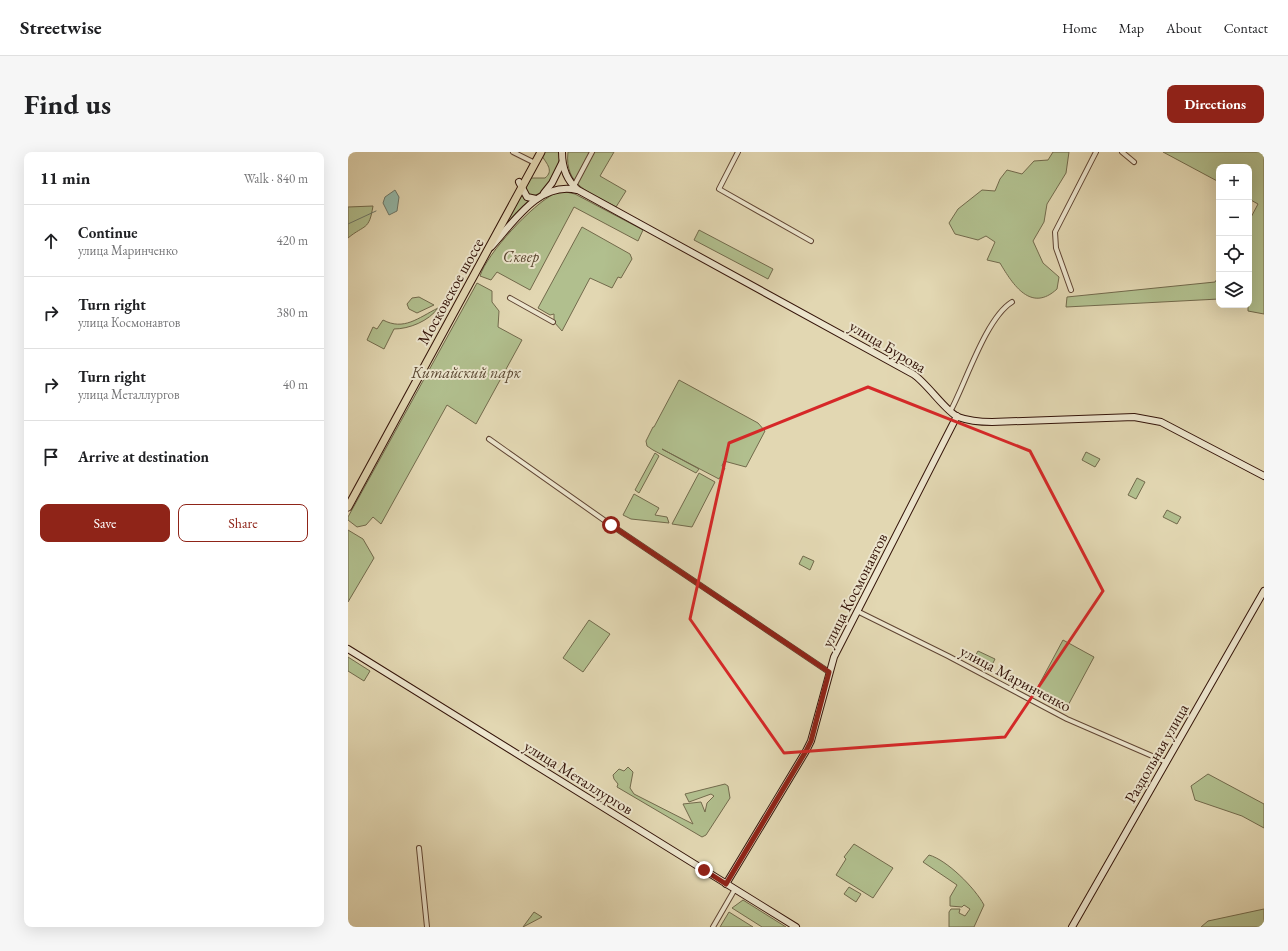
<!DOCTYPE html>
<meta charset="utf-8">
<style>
body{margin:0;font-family:"EB Garamond",serif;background:#f6f6f6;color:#202124}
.controls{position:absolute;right:12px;top:12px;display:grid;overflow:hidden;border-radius:8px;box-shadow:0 4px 16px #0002}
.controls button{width:36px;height:36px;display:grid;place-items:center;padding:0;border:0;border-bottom:1px solid #e0e0e0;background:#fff;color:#202124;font:20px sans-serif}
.stop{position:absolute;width:12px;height:12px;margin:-9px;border:3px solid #8f2418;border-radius:50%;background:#fff}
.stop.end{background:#8f2418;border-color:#fff;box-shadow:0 1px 4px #0008}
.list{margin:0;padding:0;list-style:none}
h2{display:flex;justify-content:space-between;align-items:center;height:52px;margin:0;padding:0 16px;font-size:17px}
h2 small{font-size:13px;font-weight:400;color:#757577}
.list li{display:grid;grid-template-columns:26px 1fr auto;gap:12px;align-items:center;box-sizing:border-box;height:72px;padding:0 16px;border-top:1px solid #e0e0e0}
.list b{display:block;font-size:15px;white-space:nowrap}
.list p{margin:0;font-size:13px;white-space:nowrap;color:#757577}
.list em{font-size:13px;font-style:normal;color:#757577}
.actions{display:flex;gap:8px;padding:12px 16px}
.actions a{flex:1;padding:9px 0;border:1px solid #8f2418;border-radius:8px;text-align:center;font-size:14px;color:#8f2418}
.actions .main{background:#8f2418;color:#fff}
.icon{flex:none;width:22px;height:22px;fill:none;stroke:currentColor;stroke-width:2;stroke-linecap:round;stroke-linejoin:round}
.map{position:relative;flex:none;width:916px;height:775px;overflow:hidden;border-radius:8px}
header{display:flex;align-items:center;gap:24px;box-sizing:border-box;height:56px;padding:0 20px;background:#fff;border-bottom:1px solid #e0e0e0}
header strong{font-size:19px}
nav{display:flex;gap:22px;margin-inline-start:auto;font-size:14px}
.intro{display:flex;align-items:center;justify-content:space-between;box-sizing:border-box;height:96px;padding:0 24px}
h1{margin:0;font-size:28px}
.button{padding:10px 18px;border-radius:8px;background:#8f2418;color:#fff;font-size:14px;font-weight:700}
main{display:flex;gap:24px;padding:0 24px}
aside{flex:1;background:#fff;border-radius:8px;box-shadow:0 4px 16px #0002}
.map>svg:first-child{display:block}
.green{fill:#b1bf8e;stroke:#726a4c}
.water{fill:#95baab;stroke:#6e786a}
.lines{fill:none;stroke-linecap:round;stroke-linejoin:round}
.stream{stroke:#6e786a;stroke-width:1}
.minor-casing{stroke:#604533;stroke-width:6}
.secondary-casing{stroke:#341409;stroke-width:8}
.primary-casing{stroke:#341409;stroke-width:9}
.minor{stroke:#ece5cd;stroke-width:4}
.secondary{stroke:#ece5cd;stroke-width:6}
.primary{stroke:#e2d7b2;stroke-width:7}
.route{stroke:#8f2418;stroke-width:5}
.marked{fill:none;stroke:#d62828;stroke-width:3;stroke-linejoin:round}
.labels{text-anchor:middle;stroke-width:4;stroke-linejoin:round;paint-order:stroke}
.park-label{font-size:16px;font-style:italic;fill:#5a4731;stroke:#ece5cd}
.street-label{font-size:16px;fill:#341409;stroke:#ece5cd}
</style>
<header>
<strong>Streetwise</strong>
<nav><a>Home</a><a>Map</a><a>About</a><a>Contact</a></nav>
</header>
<div class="intro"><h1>Find us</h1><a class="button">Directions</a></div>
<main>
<aside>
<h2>11 min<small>Walk · 840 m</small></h2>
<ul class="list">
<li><svg class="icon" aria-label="ahead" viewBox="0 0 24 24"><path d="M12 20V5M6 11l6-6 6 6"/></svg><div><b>Continue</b><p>улица Маринченко</p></div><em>420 m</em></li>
<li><svg class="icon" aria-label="right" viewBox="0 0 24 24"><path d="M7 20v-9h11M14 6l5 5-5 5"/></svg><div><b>Turn right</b><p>улица Космонавтов</p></div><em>380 m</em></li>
<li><svg class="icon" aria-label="right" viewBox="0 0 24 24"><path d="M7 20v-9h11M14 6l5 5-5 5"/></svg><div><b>Turn right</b><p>улица Металлургов</p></div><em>40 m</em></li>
<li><svg class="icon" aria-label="arrive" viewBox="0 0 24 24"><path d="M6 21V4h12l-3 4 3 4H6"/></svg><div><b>Arrive at destination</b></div></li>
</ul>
<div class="actions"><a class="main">Save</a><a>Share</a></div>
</aside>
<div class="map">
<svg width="916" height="775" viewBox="0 0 916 775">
<rect width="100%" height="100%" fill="#e2d7b2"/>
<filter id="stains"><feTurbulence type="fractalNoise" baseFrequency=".005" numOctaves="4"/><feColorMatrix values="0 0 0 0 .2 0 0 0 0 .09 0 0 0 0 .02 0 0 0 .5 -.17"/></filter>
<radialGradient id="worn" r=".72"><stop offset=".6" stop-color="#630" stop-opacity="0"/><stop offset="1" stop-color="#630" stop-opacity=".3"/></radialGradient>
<!-- green -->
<g class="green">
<path d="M197 0H212C213 14 197 48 181 43L177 36 183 26H197C206 19 199 12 194 4Z"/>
<path d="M220 0H266L252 24 278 39 268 55C243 41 216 34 220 0Z"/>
<path d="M705 0H721L718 21 699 52 696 70 685 89 695 111 711 125 709 137C683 161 665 133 652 111L639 108 647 90 638 84 630 88 607 82 601 71 610 57 634 38 647 39 652 27 659 18 674 22 686 9 700 8Z"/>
<polygon points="815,0 916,0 916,162 900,159 900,153 901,153 901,69 910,52 901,47 901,15 871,15 871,30"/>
<path d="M218 40 227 42 295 78 290 89 226 55 182 138 149 120 143 128 132 124C139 101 185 52 206 42 210 40 214 41 218 40Z"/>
<polygon points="173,41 178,48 182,50 151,84"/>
<path d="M25 54C21 79 17 72 0 86V55Z"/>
<polygon points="234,75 282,102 284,107 273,126 270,125 264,136 242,126 214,179 206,170 206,162 202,163 190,156"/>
<polygon points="351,78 425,117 420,127 346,88"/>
<polygon points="871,124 871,147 718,155 719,145 867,130"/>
<polygon points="129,131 144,139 144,150 151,159 150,175 174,188 128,272 99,253 33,372 25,365 18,373 9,375 0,368 0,365"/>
<polygon points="71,145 86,153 69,161 61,157 59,152 64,146"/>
<path d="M90 156C81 169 61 177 46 177L36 197 19 188 25 175 29 177 35 168C56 179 70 166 90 156Z"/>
<polygon points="331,228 410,271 417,279 398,315 376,309 374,314 377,316 371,327 314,297 351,317 348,321 305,298 299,294 298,289 305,275 306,275"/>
<polygon points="738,300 752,307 747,315 734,308"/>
<polygon points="307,301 311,304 291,341 287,338"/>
<polygon points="351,321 367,330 344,375 324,372"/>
<polygon points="789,326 797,330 788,347 780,343"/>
<polygon points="286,342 311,356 307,363 319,365 321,371 283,367 275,363"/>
<polygon points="819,358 833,365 829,372 815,365"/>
<polygon points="0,378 15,387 26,406 0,450"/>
<polygon points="455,404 466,409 462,418 451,412"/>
<polygon points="241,468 262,482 235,520 215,506"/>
<polygon points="715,488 746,505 717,559 686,542"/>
<polygon points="630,499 647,507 642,517 625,508"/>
<polygon points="0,505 22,519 16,529 0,519"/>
<polygon points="280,615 285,620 282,636 286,642 345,672 335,652 353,650 357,660 359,651 366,644 363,642 341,650 337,642 377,632 380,634 382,646 358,683 354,685 269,635 270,632 266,627 265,623 271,617 276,619"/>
<polygon points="860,622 916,652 916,676 894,664 847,648 843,634"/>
<polygon points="506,692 545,716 525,746 488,723 498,707 496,705"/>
<path d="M581 703C599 708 627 736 636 753L626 775H601V760L603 757H612L611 761 617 764 622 757 616 753 614 755 602 754V745L609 733 575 710Z"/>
<polygon points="501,735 513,742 508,750 496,742"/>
<polygon points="395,748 438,775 414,775 384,756"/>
<polygon points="916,757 916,775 853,775 860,769"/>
<polygon points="186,760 194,765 175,775"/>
<polygon points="381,760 405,775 372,775"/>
</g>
<!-- water -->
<polygon class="water" points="47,38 51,45 49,59 41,63 35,51 37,45"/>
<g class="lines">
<!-- stream -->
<polyline class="stream" points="0,72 28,59"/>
<!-- minor casing -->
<g class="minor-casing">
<g id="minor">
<polyline points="165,0 187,11"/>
<polyline points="390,0 371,37 463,89"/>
<polyline points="774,0 786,10"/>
<polyline points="226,34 244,0"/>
<polyline points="723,138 708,96 707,80 748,0"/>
<polyline points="162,146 205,170"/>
<path d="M603 258C618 230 638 166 664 150"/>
<polyline points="141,287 263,373 481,520"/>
<polyline points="509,459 600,504 719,567 818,610"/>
<polyline points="71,696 79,775"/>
<polyline points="365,775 387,737"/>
</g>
</g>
<!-- secondary casing -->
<g class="secondary-casing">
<g id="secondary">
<path d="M214 0C214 15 218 28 230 38L565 222C579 231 598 260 610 265 621 269 633 270 644 270L786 265 813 270 916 324"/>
<polyline points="171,30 179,45 188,47"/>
<polyline points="196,41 204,31 214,11"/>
<path d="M143 95C166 70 191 29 229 38"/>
<polyline points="0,497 448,775"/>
<polyline points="378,732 458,599 463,589 486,505 609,264"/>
<polyline points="724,775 916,439"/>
</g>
</g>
<!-- primary casing -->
<g class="primary-casing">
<polyline id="primary" points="0,355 193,0"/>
</g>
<!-- minor -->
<use href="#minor" class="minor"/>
<!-- secondary -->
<use href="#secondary" class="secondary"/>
<!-- primary -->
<use href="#primary" class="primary"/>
</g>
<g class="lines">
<!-- route -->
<polyline class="route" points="263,373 481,520 463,589 458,599 378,732 356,718"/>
</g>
<!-- marked area -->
<path class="marked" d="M520 235 682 299 755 439 657 585 436 601 342 467 381 291Z"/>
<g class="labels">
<!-- park labels -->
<g class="park-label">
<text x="173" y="110">Сквер</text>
<text x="118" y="226">Китайский парк</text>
</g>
<!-- street labels -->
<g class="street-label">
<text transform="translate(102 139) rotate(-61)" y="6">Московское шоссе</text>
<text transform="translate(540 194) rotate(31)" y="6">улица Бурова</text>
<text transform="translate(506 438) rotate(-63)" y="6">улица Космонавтов</text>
<text transform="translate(668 526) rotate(28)" y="6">улица Маринченко</text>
<text transform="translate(808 601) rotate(-60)" y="6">Раздольная улица</text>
<text transform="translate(231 625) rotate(32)" y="6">улица Металлургов</text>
</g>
</g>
<rect width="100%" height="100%" filter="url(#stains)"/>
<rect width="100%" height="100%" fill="url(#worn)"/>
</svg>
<div class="controls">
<button>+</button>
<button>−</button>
<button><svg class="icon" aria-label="locate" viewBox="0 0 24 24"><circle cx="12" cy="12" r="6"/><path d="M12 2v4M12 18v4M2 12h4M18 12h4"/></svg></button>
<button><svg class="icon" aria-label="layers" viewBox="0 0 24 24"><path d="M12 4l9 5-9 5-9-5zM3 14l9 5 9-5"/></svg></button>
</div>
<div class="stop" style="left:263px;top:373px"></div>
<div class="stop end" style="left:356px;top:718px"></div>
</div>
</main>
